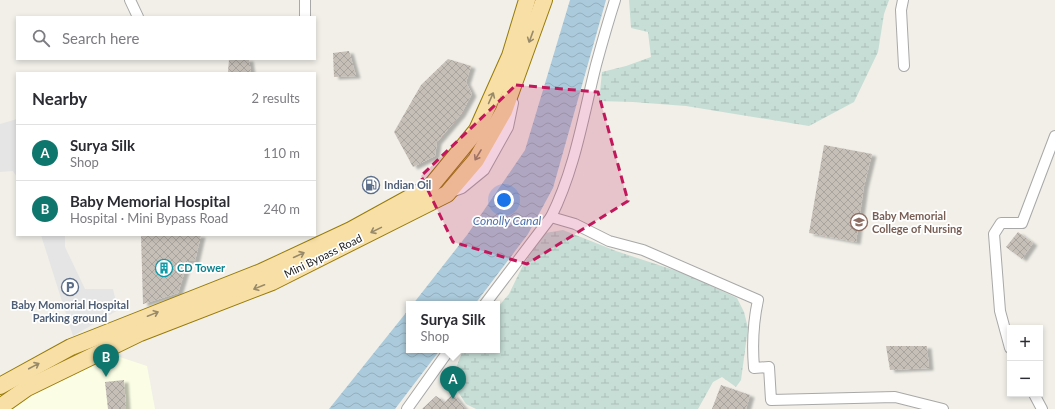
<!DOCTYPE html>
<meta charset="utf-8">
<style>
body{margin:0;font-family:Lato,sans-serif;background:#f7f7f7;color:#2b2b33}
.controls{position:absolute;right:12px;bottom:12px;display:grid;overflow:hidden;border-radius:0px;box-shadow:0 2px 6px #0003}
.controls button{width:36px;height:36px;display:grid;place-items:center;padding:0;border:0;border-bottom:1px solid #e1e1e2;background:#fff;color:#2b2b33;font:20px sans-serif}
.you{position:absolute;left:504px;top:200px;width:14px;height:14px;margin:-10px;border:3px solid #fff;border-radius:50%;background:#1a73e8;box-shadow:0 0 0 6px #1a73e833}
.badge{display:grid;place-items:center;width:26px;height:26px;border-radius:50%;background:#0f766e;color:#fff;font-size:13px;font-weight:700}
.pin{position:absolute;translate:-50% -33px;filter:drop-shadow(0 1px 2px #0008)}
.pin::after{content:'';position:absolute;top:21px;width:14px;height:12px;background:inherit;clip-path:polygon(0 0,100% 0,50% 100%)}
.popup{position:absolute;left:406px;top:301px;width:94px;height:52px;box-sizing:border-box;display:grid;place-content:center;border-radius:0px;background:#fff;filter:drop-shadow(0 1px 3px #0005);font-size:13px;white-space:nowrap;color:#7c7c81}
.popup b{font-size:15px;color:#2b2b33}
.popup::after{content:'';position:absolute;left:50%;top:100%;margin-left:-8px;border:8px solid transparent;border-top-color:#fff}
.list{margin:0;padding:0;list-style:none}
h2{display:flex;justify-content:space-between;align-items:center;height:52px;margin:0;padding:0 16px;font-size:17px}
h2 small{font-size:13px;font-weight:400;color:#7c7c81}
.list li{display:grid;grid-template-columns:26px 1fr auto;gap:12px;align-items:center;box-sizing:border-box;height:56px;padding:0 16px;border-top:1px solid #e1e1e2}
.list b{display:block;font-size:15px;white-space:nowrap}
.list p{margin:0;font-size:13px;white-space:nowrap;color:#7c7c81}
.list em{font-size:13px;font-style:normal;color:#7c7c81}
.icon{flex:none;width:22px;height:22px;fill:none;stroke:currentColor;stroke-width:2;stroke-linecap:round;stroke-linejoin:round}
.map{position:relative;flex:none;width:1055px;height:409px;overflow:hidden}
.search{position:absolute;background:#fff;box-shadow:0 2px 6px #0003;left:16px;top:16px;width:300px;height:44px;display:flex;align-items:center;gap:10px;box-sizing:border-box;padding:0 14px;border-radius:0px;color:#7c7c81;font-size:15px}
.panel{position:absolute;background:#fff;box-shadow:0 2px 6px #0003;left:16px;top:72px;width:300px;height:164px;border-radius:0px}
.map>svg:first-child{display:block}
.education{fill:#fbfee5}
.wetland{fill:url(#wetland-marsh)}
.parking{fill:#e5e5e5}
.water{fill:url(#water-waves)}
.building{fill:url(#building-cross-hatch);filter:url(#shadow)}
.lines{fill:none;stroke-linecap:round;stroke-linejoin:round}
.minor-casing{stroke:#a8a8a8;stroke-width:12}
.primary-casing{stroke:#987b06;stroke-width:18}
.minor{stroke:#fff;stroke-width:10}
.primary{stroke:#f8dfa6;stroke-width:16}
.oneway{stroke:#978a6a}
.marked{fill:#c2185b;fill-opacity:0.2;stroke:#c2185b;stroke-width:3;stroke-dasharray:8 5;stroke-linejoin:round}
.labels{text-anchor:middle;stroke-width:3.5;stroke-linejoin:round;paint-order:stroke}
.service-label{font-size:11px;font-weight:bold;fill:#4e5e75;stroke:#fff;text-anchor:start}
.education-label{font-size:11px;font-weight:bold;fill:#785e54;stroke:#fff;text-anchor:start}
.street-label{font-size:11px;fill:#212121;stroke:#fff}
.culture-label{font-size:11px;font-weight:bold;fill:#0d838f;stroke:#fff;text-anchor:start}
.water-label{font-size:12px;font-style:italic;fill:#5073ae;stroke:#fff}
</style>
<div class="map">
<svg width="1055" height="409" viewBox="0 0 1055 409">
<defs>
<pattern id="wetland-marsh" width="20" height="14" patternUnits="userSpaceOnUse"><rect width="20" height="14" fill="#c6ded6"/><path d="M1 5h8M5 5V1M11 12h8M15 12V8" fill="none" stroke="#aabeb7"/></pattern>
<pattern id="water-waves" width="16" height="10" patternUnits="userSpaceOnUse"><rect width="16" height="10" fill="#abcbdc"/><path d="M0 5q4-4 8 0t8 0" fill="none" stroke="#93aebc"/></pattern>
<pattern id="building-cross-hatch" width="8" height="8" patternUnits="userSpaceOnUse"><rect width="8" height="8" fill="#c6bfb8"/><path d="M0 0l8 8M0 8l8-8" fill="none" stroke="#aaa49e"/></pattern>
<filter id="shadow"><feDropShadow dx="4.5" dy="2.5" stdDeviation="1" flood-color="#0004"/></filter>
</defs>
<rect width="100%" height="100%" fill="#f1efe8"/>
<!-- education -->
<polygon class="education" points="111,354 147,366 155,409 11,409 38,388"/>
<!-- wetland -->
<g class="wetland">
<polygon points="629,0 889,0 884,14 878,52 854,102 809,126 686,106 633,102 599,101 602,72 626,66 651,57 648,32 631,28"/>
<polygon points="563,230 616,251 686,274 737,298 744,312 748,328 741,380 736,387 722,377 713,382 698,409 476,409 466,404 451,381 463,350 497,350 497,308 509,294 523,265 545,233"/>
</g>
<!-- parking -->
<g class="parking">
<polygon points="17,119 17,177 13,171 0,172 0,124"/>
<polygon points="41,235 65,235 65,247 85,289 113,289 118,310 73,336"/>
</g>
<!-- water -->
<g class="water">
<polygon points="570,0 606,0 553,188 528,234 475,304 413,304 467,235 525,150"/>
<polygon points="409,309 409,350 440,350 395,409 329,409"/>
</g>
<!-- building -->
<g class="building">
<polygon points="349,51 356,76 334,77 333,53"/>
<polygon points="229,59 249,59 251,73 228,72"/>
<polygon points="448,59 471,66 466,82 472,94 461,114 437,142 435,156 413,167 394,132 421,85"/>
<polygon points="824,145 872,154 864,186 856,242 809,233"/>
<polygon points="1018,232 1033,243 1022,259 1006,247"/>
<polygon points="141,235 201,235 195,261 188,261 178,293 143,304"/>
<polygon points="886,346 927,346 929,368 890,370"/>
<polygon points="124,380 126,409 108,409 105,382"/>
<polygon points="721,385 750,395 746,409 712,409"/>
<polygon points="453,394 465,409 422,409 436,396 445,402"/>
</g>
<g class="lines">
<!-- minor casing -->
<g class="minor-casing">
<g id="minor">
<polyline points="130,0 138,17"/>
<polyline points="305,0 305,17"/>
<polyline points="903,0 901,10 904,66"/>
<polyline points="451,192 462,188 484,170 508,127 513,103"/>
<path d="M551 217C575 169 583 117 596 65 602 43 608 22 615 0"/>
<path d="M485 304 551 217 575 224 609 241 643 250 758 300C753 323 752 344 754 368L769 367 771 400 895 397 943 409"/>
<polyline points="1010,348 1000,311 994,234 1001,223 1022,223 1055,136"/>
<polyline points="1034,394 1042,409"/>
<polyline points="407,409 449,350"/>
</g>
</g>
<!-- primary casing -->
<g class="primary-casing">
<g id="primary">
<polyline points="0,386 71,347 261,272 351,230 431,186 477,130 510,56 527,0"/>
<polyline points="0,407 27,388 140,333 272,282 447,194 476,160 504,111 544,0"/>
</g>
</g>
<!-- minor -->
<use href="#minor" class="minor"/>
<!-- primary -->
<use href="#primary" class="primary"/>
</g>
<!-- one-way arrows -->
<defs><path id="oneway-shaft" d="M-6 0H5M1.5-3L5.5 0L1.5 3" fill="none" stroke-width="1.6" stroke-linecap="round" stroke-linejoin="round"/></defs>
<g class="oneway">
<use href="#oneway-shaft" transform="translate(531 37) rotate(110)"/>
<use href="#oneway-shaft" transform="translate(491 98) rotate(-66)"/>
<use href="#oneway-shaft" transform="translate(478 155) rotate(121)"/>
<use href="#oneway-shaft" transform="translate(376 230) rotate(154)"/>
<use href="#oneway-shaft" transform="translate(299 255) rotate(-25)"/>
<use href="#oneway-shaft" transform="translate(259 287) rotate(158)"/>
<use href="#oneway-shaft" transform="translate(153 314) rotate(-22)"/>
<use href="#oneway-shaft" transform="translate(34 366) rotate(-28)"/>
</g>
<!-- marked area -->
<path class="marked" d="M516 85 598 92 628 201 527 264 453 242 421 176Z"/>
<!-- icons -->
<defs>
<g id="fuel-ring" transform="scale(0.9)"><circle r="9.5" fill="#fff" stroke="#5c6f8a" stroke-width="1.5"/><path d="M-5.5-6h7V0h2V4h1.3V-2.5L3-4.5l.8-.8L6-3V5H2.5V1h-1V6h-7ZM-4.2-4.7v3.2H.2V-4.7Z" fill="#5c6f8a"/></g>
<g id="university-ring" transform="scale(0.9)"><circle r="9.5" fill="#fff" stroke="#8d6e63" stroke-width="1.5"/><path d="M0-5L7-2L0 1L-7-2ZM-4 1L0 2.5L4 1V4Q0 6-4 4Z" fill="#8d6e63"/></g>
<g id="building-ring" transform="scale(0.9)"><circle r="9.5" fill="#fff" stroke="#0f9aa8" stroke-width="1.5"/><path d="M-4-6H4V6H1V3H-1V6H-4ZM-2.5-4.3h1.7v1.8h-1.7ZM.8-4.3h1.7v1.8H.8ZM-2.5-1h1.7V.8h-1.7ZM.8-1h1.7V.8H.8Z" fill="#0f9aa8"/></g>
<g id="parking-ring" transform="scale(0.9)"><circle r="9.5" fill="#fff" stroke="#5c6f8a" stroke-width="1.5"/><path d="M-3.5-5.5H1a3.5 3.5 0 0 1 0 7H-1V5.5H-3.5ZM-1-3.4V-.6H.8a1.4 1.4 0 0 0 0-2.8Z" fill="#5c6f8a"/></g>
</defs>
<g fill-rule="evenodd">
<use href="#fuel-ring" x="371" y="185"/>
<use href="#university-ring" x="859" y="222"/>
<use href="#building-ring" x="164" y="268"/>
<use href="#parking-ring" x="70" y="287"/>
</g>
<g class="labels">
<!-- service labels -->
<g class="service-label">
<text x="384" y="189">Indian Oil</text>
<text x="70" y="309" text-anchor="middle">Baby Momorial Hospital<tspan x="70" dy="13">Parking ground</tspan></text>
</g>
<!-- education labels -->
<g class="education-label">
<text x="872" y="220">Baby Memorial<tspan x="872" dy="13">College of Nursing</tspan></text>
</g>
<!-- street labels -->
<g class="street-label">
<text transform="translate(323 256) rotate(-26)" y="4">Mini Bypass Road</text>
</g>
<!-- culture labels -->
<g class="culture-label">
<text x="177" y="272">CD Tower</text>
</g>
<!-- water labels -->
<g class="water-label">
<text x="507" y="225">Conolly Canal</text>
</g>
</g>
</svg>
<div class="controls">
<button>+</button>
<button>−</button>
</div>
<div class="you"></div>
<div class="pin badge" style="left:453px;top:399px">A</div>
<div class="popup"><b>Surya Silk</b>Shop</div>
<div class="pin badge" style="left:106px;top:377px">B</div>
<div class="search"><svg class="icon" aria-label="search" viewBox="0 0 24 24"><circle cx="10" cy="10" r="6"/><path d="M15 15l6 6"/></svg>Search here</div>
<section class="panel">
<h2>Nearby<small>2 results</small></h2>
<ul class="list">
<li><span class="badge">A</span><div><b>Surya Silk</b><p>Shop</p></div><em>110 m</em></li>
<li><span class="badge">B</span><div><b>Baby Memorial Hospital</b><p>Hospital · Mini Bypass Road</p></div><em>240 m</em></li>
</ul>
</section>
</div>
